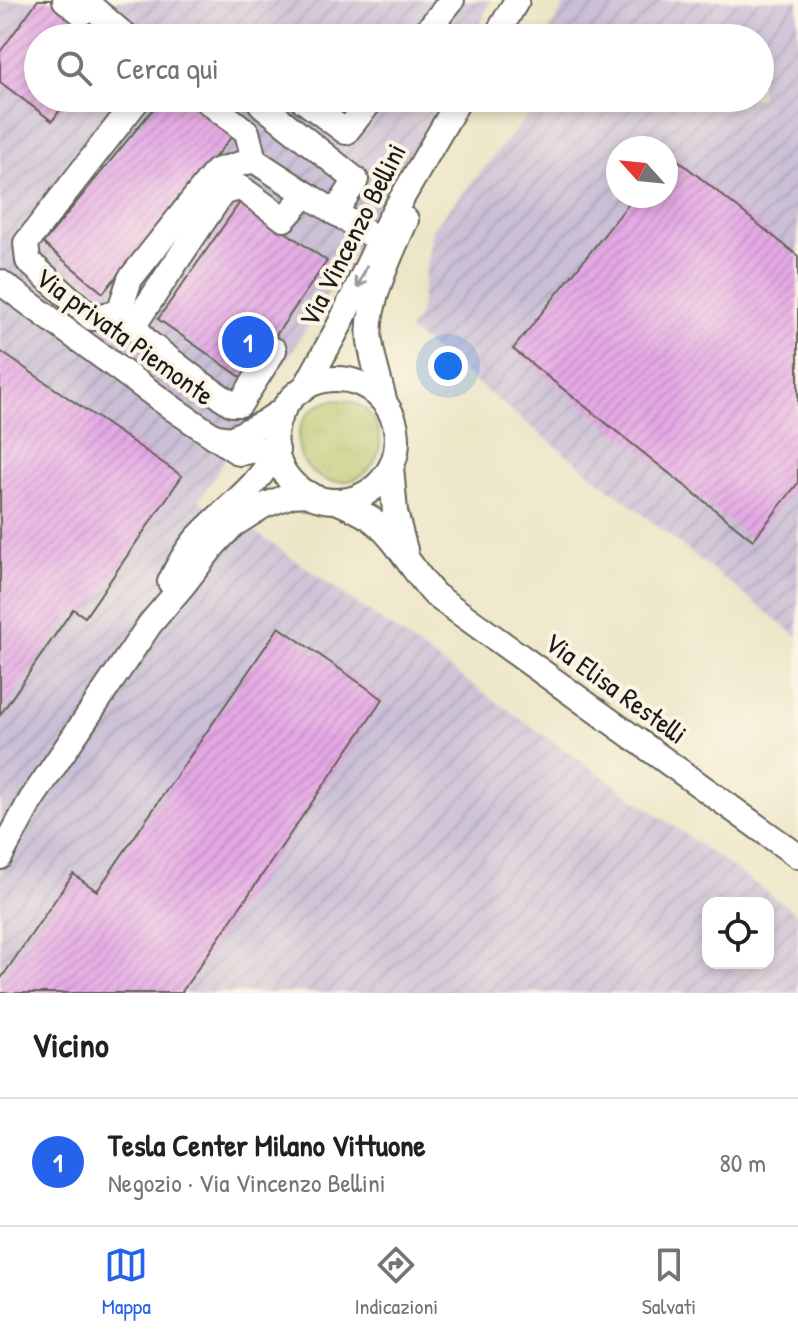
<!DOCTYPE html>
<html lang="it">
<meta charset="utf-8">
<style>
body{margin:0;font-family:"Patrick Hand",sans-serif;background:#f6f6f6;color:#202124}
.controls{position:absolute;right:24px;bottom:24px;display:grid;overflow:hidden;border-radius:16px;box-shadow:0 4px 12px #0003}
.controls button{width:72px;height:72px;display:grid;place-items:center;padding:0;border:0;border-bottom:2px solid #e0e0e0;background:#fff;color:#202124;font:40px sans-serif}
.compass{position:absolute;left:606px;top:136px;width:72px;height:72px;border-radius:50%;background:#fff;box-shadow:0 4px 12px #0003;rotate:297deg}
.you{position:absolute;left:448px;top:366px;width:28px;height:28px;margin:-20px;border:6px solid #fff;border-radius:50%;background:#1a73e8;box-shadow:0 0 0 12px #1a73e833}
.badge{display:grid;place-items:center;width:52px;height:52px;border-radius:50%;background:#2563eb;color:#fff;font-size:26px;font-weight:700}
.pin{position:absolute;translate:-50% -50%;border:4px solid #fff;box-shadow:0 2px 8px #0006}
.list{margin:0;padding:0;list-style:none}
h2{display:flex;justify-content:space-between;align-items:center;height:104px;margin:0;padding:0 32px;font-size:34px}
h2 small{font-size:26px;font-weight:400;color:#757577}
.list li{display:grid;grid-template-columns:52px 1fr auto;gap:24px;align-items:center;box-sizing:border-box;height:128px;padding:0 32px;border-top:2px solid #e0e0e0}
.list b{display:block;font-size:30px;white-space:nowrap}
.list p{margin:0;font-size:26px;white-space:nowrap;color:#757577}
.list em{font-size:26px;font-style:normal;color:#757577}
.icon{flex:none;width:44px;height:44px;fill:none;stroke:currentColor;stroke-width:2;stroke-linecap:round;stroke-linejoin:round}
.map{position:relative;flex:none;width:798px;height:993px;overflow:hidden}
.search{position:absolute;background:#fff;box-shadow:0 4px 12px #0003;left:24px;right:24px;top:24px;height:88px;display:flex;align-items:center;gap:20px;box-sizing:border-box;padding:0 28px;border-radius:44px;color:#757577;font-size:30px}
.sheet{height:232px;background:#fff}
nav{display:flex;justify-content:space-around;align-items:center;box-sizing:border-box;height:112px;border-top:2px solid #e0e0e0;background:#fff;font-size:22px;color:#757577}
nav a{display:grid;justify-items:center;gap:4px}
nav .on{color:#2563eb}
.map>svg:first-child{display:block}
.industrial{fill:url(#industrial-furrows);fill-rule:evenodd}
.grass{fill:url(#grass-tufts);stroke:#697142;stroke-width:2}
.building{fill:url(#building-hatch)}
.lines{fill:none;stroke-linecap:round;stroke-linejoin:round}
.minor-casing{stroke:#646257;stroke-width:28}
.minor{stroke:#fff;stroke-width:24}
.oneway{stroke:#999}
.labels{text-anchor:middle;stroke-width:8;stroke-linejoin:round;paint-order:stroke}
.street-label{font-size:28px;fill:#1c1c1c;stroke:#fcf5e5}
</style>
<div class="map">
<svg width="798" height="993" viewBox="0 0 798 993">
<defs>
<pattern id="industrial-furrows" width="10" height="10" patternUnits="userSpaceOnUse" patternTransform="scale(2)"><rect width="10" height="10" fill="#cabfd6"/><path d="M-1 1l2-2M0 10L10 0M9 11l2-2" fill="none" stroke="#ada4b7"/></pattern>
<pattern id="grass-tufts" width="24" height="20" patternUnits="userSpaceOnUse" patternTransform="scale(2)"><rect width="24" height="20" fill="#b6c669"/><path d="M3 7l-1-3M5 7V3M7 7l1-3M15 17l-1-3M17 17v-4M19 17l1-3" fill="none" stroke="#9caa5a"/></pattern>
<pattern id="building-hatch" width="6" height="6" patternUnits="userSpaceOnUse" patternTransform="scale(2)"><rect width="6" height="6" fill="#e4a8e4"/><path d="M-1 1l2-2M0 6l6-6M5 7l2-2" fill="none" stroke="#c390c3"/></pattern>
</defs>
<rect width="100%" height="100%" fill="#fcf5e5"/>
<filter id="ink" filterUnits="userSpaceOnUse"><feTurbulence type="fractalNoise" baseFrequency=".0125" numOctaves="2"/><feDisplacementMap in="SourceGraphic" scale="16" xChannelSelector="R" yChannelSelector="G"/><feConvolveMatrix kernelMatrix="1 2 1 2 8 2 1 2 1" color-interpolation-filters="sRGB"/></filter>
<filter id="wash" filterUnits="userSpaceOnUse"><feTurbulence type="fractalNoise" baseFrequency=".006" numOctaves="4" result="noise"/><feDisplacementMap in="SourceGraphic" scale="32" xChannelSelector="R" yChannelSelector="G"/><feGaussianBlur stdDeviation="1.8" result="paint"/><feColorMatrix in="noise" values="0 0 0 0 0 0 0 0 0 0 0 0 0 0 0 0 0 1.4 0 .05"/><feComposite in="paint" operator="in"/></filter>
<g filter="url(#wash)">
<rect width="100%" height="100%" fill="#ebe4c4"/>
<!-- industrial -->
<g class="industrial">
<path d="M0 0H491L473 38H38V98H446L437 117 199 501 247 526 798 914V993H0ZM708 903H768V963H708Z"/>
<path d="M568 0H798V637L409 330 419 316 432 229 543 98H760V38H545ZM618 148H666V196H618Z"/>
</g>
<!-- grass -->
<circle class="grass" cx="339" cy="441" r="41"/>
<g id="blocks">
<!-- building -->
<g class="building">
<polygon points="38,0 54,0 85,23 74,38 38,38 38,98 69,98 52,121 0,82 0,52"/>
<polygon points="162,98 191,98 234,134 103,293 43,243"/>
<polygon points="669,153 798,256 798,483 753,540 513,349 635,196 666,196 666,157"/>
<polygon points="241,201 327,261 245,380 158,319"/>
<polygon points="0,351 182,476 85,617 73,609 0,715"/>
<polygon points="279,627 383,699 181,993 0,993 0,980 73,874 97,891"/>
</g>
</g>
</g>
<g filter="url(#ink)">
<use href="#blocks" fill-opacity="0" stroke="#646257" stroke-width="2"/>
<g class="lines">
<!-- minor casing -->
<g class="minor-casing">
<g id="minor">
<polyline points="65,0 81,13 92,7 128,38"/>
<polyline points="421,38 452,0"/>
<polyline points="495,38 517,0"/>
<polyline points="139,98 26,243 28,261 92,318 119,312 130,279 216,171 254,160"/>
<polyline points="203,98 247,132 254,160 306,194"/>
<polyline points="257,98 262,105 356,180 335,213"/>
<polyline points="300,98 346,132 373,98"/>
<polyline points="0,282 175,410 239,453 276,447"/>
<polyline points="274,350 240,404 232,404 199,382 146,341 134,325 223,192 241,188 284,219 306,194 379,240"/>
<circle cx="336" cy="440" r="61"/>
<polyline points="305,388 339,326 388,222 460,98"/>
<path d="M385 403C380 383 373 362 370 341 365 307 392 251 406 220"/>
<polyline points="216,437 231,439 263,423 283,410"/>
<polyline points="391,467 395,512 405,550"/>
<path d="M336 501C348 506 359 511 370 518 397 538 412 571 435 595L798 856"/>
<path d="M170 582C178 565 187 548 201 534 229 505 257 488 277 450"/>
<polyline points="0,857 31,800 150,624 184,584 214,545 233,525 263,506 292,495 309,494"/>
</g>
</g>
<!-- minor -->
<use href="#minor" class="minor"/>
</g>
<!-- one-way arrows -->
<defs><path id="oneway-shaft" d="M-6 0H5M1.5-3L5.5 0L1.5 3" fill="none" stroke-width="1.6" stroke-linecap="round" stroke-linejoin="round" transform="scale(2)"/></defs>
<use class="oneway" href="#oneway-shaft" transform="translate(362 277) rotate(114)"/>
</g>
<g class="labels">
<!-- street labels -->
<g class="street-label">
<text transform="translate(352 235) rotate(-63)" y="10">Via Vincenzo Bellini</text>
<text transform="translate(125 336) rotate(36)" y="10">Via privata Piemonte</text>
<text transform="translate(616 688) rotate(36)" y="10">Via Elisa Restelli</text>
</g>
</g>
</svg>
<div class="controls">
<button><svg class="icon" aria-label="locate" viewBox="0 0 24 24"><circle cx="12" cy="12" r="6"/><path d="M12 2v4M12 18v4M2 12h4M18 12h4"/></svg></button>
</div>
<svg class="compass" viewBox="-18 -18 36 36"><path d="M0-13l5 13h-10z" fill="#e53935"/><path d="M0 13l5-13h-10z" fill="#757577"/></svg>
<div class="you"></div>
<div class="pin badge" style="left:248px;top:342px">1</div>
<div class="search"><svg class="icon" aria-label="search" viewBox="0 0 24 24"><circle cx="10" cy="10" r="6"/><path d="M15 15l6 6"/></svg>Cerca qui</div>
</div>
<section class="sheet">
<h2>Vicino<small></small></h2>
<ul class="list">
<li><span class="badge">1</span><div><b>Tesla Center Milano Vittuone</b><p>Negozio · Via Vincenzo Bellini</p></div><em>80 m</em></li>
</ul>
</section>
<nav>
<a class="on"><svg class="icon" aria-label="map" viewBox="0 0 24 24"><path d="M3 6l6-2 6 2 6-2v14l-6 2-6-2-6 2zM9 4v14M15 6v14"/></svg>Mappa</a>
<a><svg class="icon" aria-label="directions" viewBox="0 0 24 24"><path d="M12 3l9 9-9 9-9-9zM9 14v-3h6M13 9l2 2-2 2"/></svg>Indicazioni</a>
<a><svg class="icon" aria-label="saved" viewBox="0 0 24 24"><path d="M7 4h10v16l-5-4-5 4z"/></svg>Salvati</a>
</nav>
